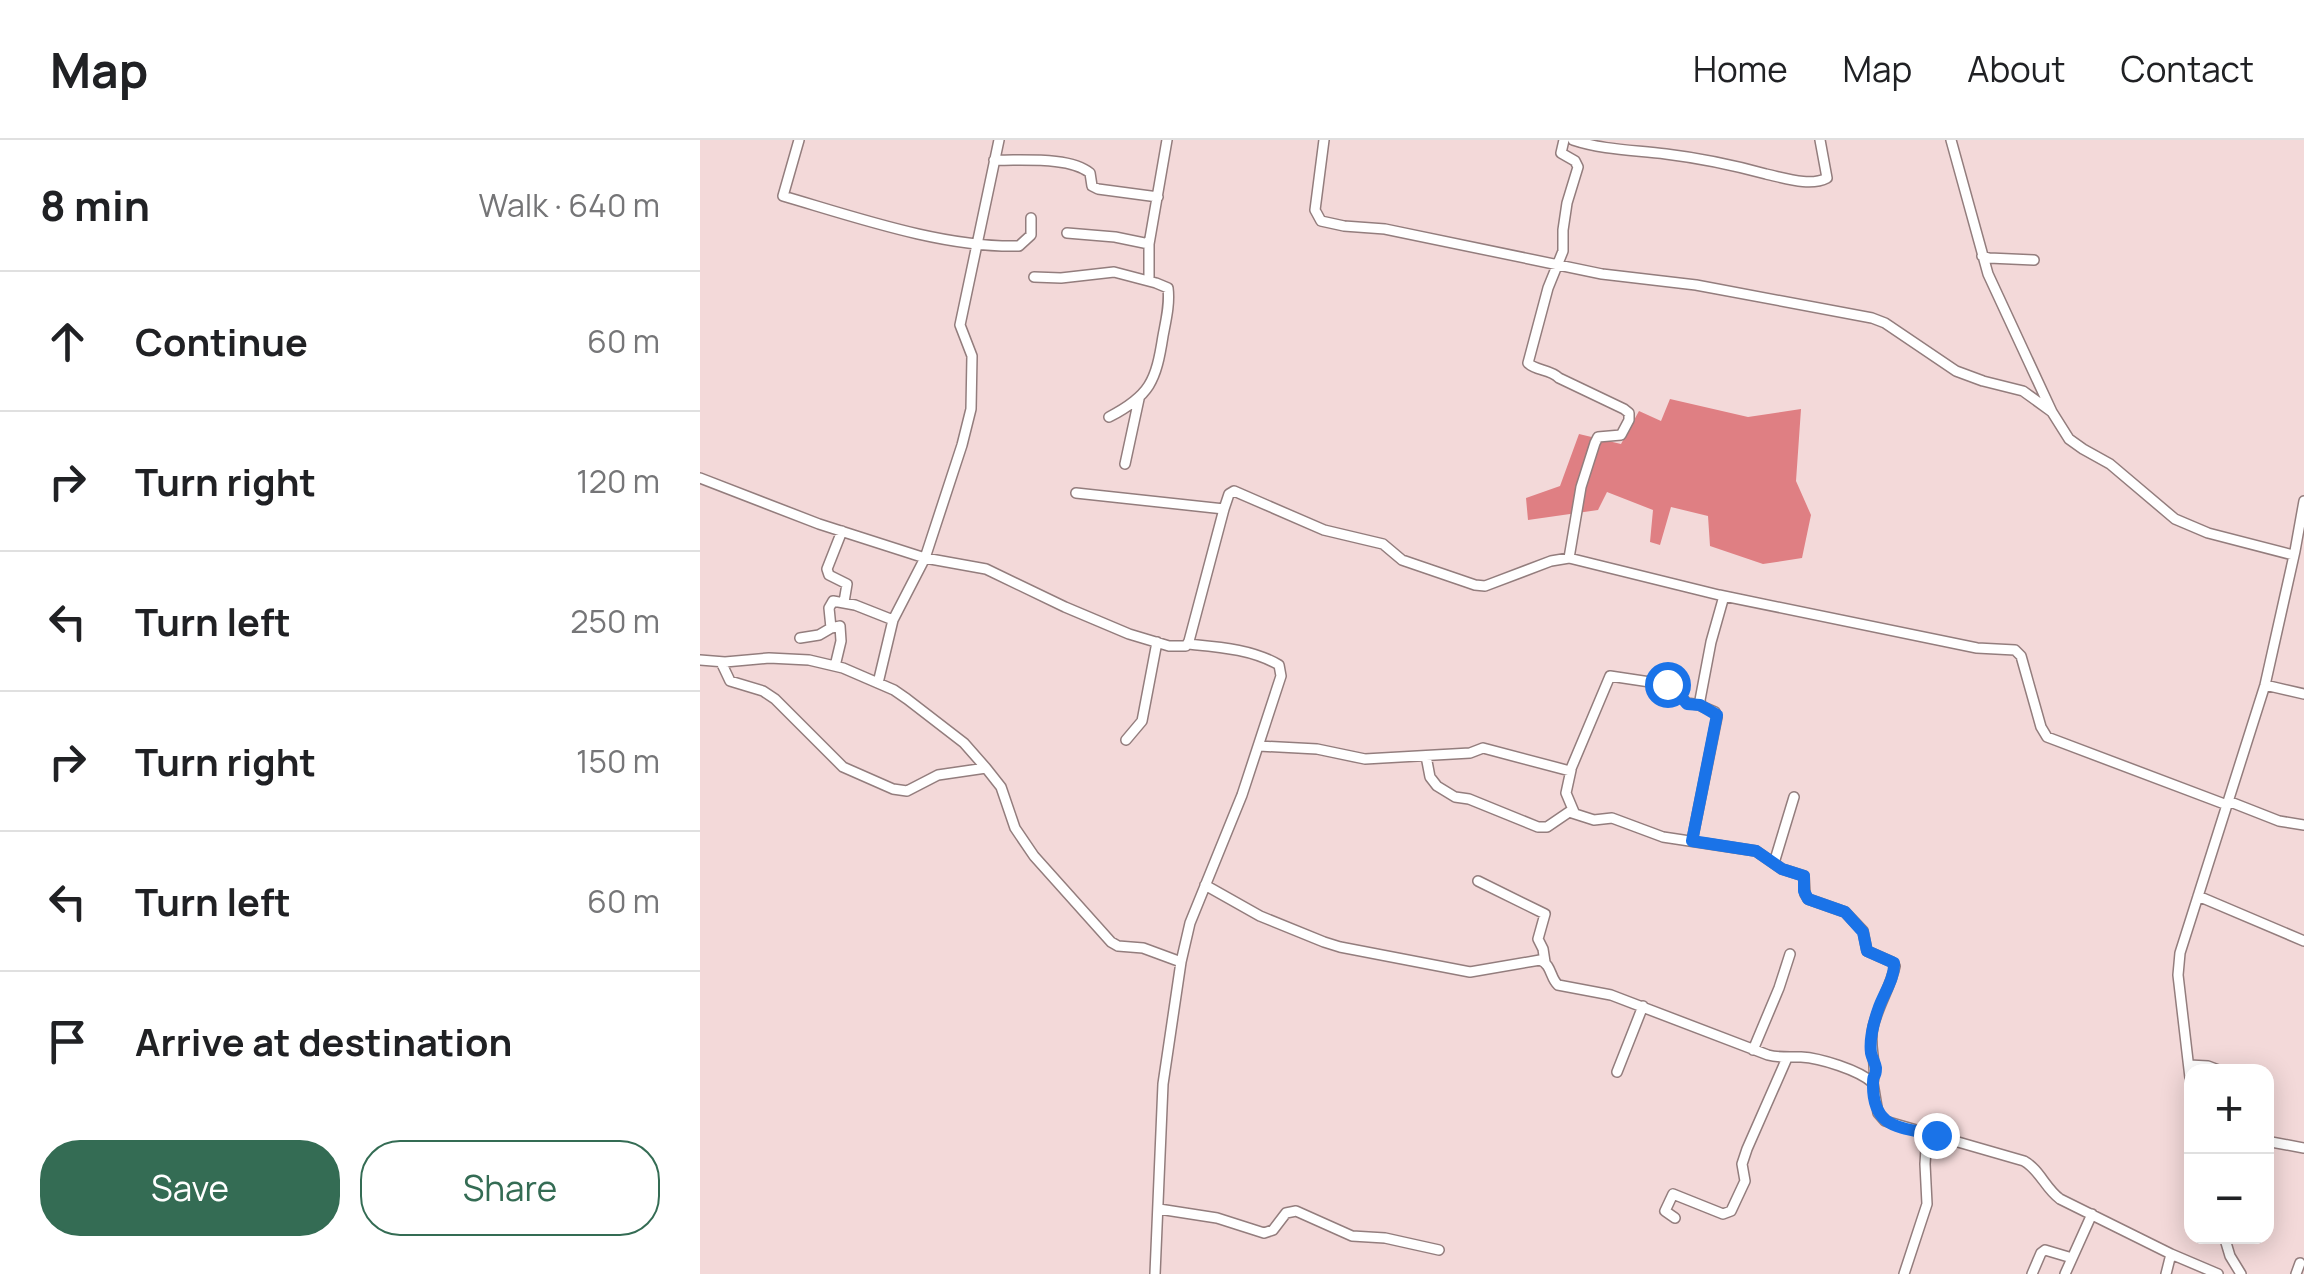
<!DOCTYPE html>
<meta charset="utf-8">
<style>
body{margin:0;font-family:Manrope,sans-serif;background:#f2f2f2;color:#202124}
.controls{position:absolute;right:30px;bottom:30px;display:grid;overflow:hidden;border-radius:20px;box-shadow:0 5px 25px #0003}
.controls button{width:90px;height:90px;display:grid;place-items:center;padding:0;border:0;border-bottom:2px solid #e0e0e0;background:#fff;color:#202124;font:50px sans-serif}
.stop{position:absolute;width:30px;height:30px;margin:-22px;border:8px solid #1a73e8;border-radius:50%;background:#fff}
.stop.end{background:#1a73e8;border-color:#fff;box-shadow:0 2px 10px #0008}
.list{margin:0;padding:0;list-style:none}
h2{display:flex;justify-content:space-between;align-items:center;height:130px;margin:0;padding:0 40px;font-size:42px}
h2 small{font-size:32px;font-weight:400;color:#757577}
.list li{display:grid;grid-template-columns:65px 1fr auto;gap:30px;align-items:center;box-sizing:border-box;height:140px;padding:0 40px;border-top:2px solid #e0e0e0}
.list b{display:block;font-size:38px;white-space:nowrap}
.list em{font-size:32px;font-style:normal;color:#757577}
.actions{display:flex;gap:20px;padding:30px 40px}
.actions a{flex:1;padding:22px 0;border:2px solid #346c54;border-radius:40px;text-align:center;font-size:35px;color:#346c54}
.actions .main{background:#346c54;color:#fff}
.icon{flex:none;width:55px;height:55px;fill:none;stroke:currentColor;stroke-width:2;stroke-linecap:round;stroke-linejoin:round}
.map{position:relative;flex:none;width:1604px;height:1134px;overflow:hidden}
header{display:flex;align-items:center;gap:60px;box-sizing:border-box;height:140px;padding:0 50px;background:#fff;border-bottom:2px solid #e0e0e0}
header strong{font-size:48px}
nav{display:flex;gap:55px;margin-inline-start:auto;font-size:35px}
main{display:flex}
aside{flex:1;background:#fff}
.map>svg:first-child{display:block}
.forest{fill:#df7f83}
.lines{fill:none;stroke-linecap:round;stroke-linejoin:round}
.minor-casing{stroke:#937d7d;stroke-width:12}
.minor{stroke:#fff;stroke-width:9}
.route{stroke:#1a73e8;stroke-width:12}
</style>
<header>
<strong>Map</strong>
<nav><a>Home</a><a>Map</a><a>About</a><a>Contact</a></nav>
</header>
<main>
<aside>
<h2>8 min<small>Walk · 640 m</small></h2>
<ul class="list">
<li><svg class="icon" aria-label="ahead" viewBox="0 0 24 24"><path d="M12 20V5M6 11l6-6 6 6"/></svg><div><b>Continue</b></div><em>60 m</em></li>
<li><svg class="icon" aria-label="right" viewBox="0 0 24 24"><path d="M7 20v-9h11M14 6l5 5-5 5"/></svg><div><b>Turn right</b></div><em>120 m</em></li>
<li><svg class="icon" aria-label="left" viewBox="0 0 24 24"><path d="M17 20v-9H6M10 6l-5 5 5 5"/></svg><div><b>Turn left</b></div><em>250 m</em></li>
<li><svg class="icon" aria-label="right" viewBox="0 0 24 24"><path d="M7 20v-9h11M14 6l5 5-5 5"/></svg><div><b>Turn right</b></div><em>150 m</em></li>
<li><svg class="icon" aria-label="left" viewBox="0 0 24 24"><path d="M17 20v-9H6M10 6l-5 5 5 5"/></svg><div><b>Turn left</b></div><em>60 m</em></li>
<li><svg class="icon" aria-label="arrive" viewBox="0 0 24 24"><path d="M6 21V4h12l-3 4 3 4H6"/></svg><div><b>Arrive at destination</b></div></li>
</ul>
<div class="actions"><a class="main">Save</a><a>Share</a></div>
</aside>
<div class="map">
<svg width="1604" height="1134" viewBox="0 0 1604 1134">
<rect width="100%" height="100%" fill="#f3d9d9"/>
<path class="forest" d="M970,259L1048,277L1101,269L1096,341L1111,375L1102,418L1063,424L1010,406L1008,376L971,367L960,405L950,402L953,370L907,352L898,370L828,380L826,358L860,346L879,294L921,304L939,271L961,281Z"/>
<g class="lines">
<defs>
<path id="minor" d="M99,0L83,56C155,77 244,108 319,106L331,95V78
M624,0L615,70L621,81L644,86L685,89L902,134L996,145L1172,178L1185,183L1256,231L1283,241L1323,251L1352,272
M864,0L861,13L875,21L878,27L867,63L863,90V111L848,148L828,223C836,231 850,229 859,238L924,269L929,273V280L921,295L898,297L895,303L881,347L869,418
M873,0C903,10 934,10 966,14C999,18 1033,25 1066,34C1085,38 1110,47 1127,38L1120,0
M1251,0L1288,134L1352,272L1369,299L1383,309L1410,324L1475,379L1508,393L1593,415
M294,20C320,21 370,16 390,33L392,46L398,49L458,57
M367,93L415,97L449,104
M1282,116L1289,118L1334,120
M334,137L361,138L414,132L456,143L468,148C470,164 466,180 463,196C456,241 450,256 409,277
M449,141V104L467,0
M425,324L439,259
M0,338L119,384L225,418L286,429L365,467L429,494L469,506H486L489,501L524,369L529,354L534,351L624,390L683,404L702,420L775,445L785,446L851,421L869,418L1019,455L1277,508L1315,510L1321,516L1341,587L1347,597L1527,665
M376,353L524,369
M142,391L127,429L129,435L147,444L144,462
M131,488L129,468L133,461L155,465L193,480L225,418L262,305L271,269L272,216L260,185L299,0
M100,498L119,495L131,488L140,486L141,501L135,526
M0,520L25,522L69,518L109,520L143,528L194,550L207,559L264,603L286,628L301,647L315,688L334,716L411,802L418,806L443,808L481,822
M21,522L30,541L63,551L75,559L143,627L193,649L207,651L238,635L286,628
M178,543L193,480
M1565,545L1604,554
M426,600L442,581L457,502
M559,606L617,609L665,619L770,613L783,608L870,631L910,536L970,545L987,563L1000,565
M726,616L730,637L737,646L755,657L769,659L838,687H847L869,672L894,680L912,678L963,697L1056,711L1082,729L1104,736L1105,754L1108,759L1145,772L1163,791L1167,811L1192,822L1195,826C1191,846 1178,866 1173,887C1168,907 1178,924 1173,943
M871,630L866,653L874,672
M1528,661L1579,681L1604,685
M992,701L1017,577L1015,572L1001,566L1000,560L1011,502L1024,456
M1074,723L1094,657
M778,741L845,774L838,799L843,809L845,822
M505,745L560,776L624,802L640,807L770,832L840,820C852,825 850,838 858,845L911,855L1068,915C1079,918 1089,917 1101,917C1120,918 1159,930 1173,943L1178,973L1185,981L1324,1021C1340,1030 1345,1048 1360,1059L1471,1114L1518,1134
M1498,756L1604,801
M1053,910L1079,848L1090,814
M1489,925L1508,926L1524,932
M917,932L943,866
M1492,955L1478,835L1480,813L1565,545L1595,411L1604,361
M1566,1001L1604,1008
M459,1069L517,1078L564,1093L573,1090L586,1073L596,1071L652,1096L685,1098L739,1110
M975,1078L965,1071L973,1054L1023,1074L1031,1071L1045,1041L1042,1024L1047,1009L1087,918
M1524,1096L1530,1116L1541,1134
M455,1134L463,944L481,822L490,783L542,655L581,536L579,525C552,509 519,507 488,504
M1204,1134L1227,1064L1225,1024L1227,993
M1332,1134L1341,1113L1345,1110L1372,1118
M1365,1134L1392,1074
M1466,1134L1471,1114
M1596,1134L1600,1123"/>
</defs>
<use href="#minor" class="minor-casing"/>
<use href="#minor" class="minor"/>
</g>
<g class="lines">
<path class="route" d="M967,544L972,546L987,564L1000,565L1017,575L992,701L1056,711L1082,729L1104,736V751L1108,759L1145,772L1163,792L1167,811L1194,823C1195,838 1184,853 1179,867C1174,881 1169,898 1171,913C1172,918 1175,922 1176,928C1176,940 1173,931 1173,943C1172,989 1200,987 1236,995"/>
</g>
</svg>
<div class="controls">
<button>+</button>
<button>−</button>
</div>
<div class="stop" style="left:967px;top:544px"></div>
<div class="stop end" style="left:1236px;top:995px"></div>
</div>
</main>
